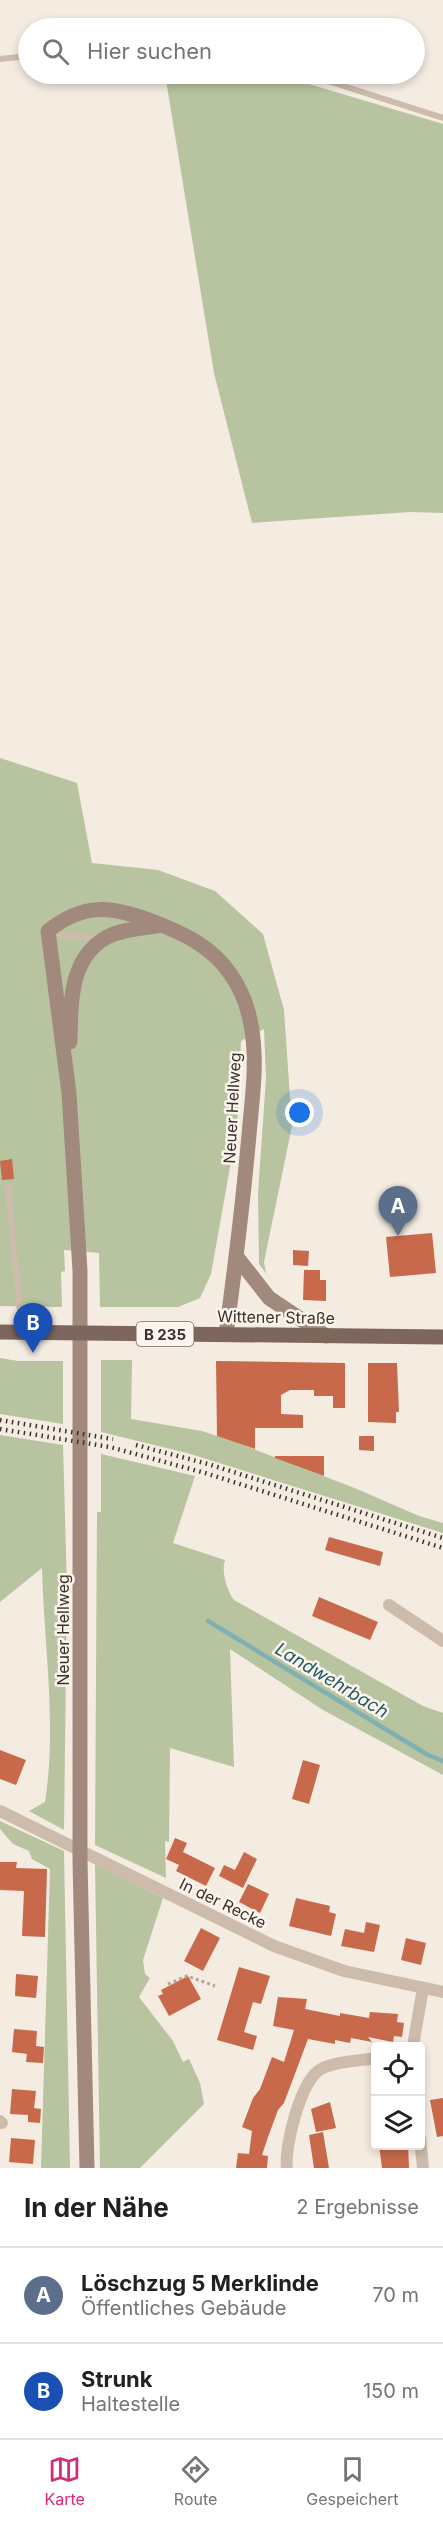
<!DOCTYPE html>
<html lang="de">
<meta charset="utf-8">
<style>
body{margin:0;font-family:Inter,sans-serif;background:#f6f6f6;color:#202124}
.controls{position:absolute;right:18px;bottom:18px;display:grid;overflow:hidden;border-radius:6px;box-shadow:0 3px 9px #0003}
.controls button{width:54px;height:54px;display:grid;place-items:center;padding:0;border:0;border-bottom:2px solid #e0e0e0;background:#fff;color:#202124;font:30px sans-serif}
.you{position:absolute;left:300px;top:1113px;width:21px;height:21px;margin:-15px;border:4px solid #fff;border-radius:50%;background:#1a73e8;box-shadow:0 0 0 9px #1a73e833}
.badge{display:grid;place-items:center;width:39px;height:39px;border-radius:50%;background:#db2777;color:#fff;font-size:20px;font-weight:700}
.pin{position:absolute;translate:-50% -50px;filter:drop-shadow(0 2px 3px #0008)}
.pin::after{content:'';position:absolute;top:32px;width:21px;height:18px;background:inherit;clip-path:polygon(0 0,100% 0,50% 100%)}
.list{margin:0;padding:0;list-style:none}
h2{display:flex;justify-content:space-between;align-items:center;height:78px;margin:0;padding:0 24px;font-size:26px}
h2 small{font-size:20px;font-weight:400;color:#757577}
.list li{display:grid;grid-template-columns:39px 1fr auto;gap:18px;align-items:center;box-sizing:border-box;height:96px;padding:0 24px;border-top:2px solid #e0e0e0}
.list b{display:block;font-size:22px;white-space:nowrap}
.list p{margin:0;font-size:20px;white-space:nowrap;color:#757577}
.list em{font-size:20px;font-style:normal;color:#757577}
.icon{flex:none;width:33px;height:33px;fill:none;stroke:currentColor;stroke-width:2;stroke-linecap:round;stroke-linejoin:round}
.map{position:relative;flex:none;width:443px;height:2168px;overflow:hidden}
.search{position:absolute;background:#fff;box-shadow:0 3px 9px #0003;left:18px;right:18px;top:18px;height:66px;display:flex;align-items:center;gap:15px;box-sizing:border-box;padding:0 21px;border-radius:33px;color:#757577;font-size:22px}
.sheet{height:270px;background:#fff}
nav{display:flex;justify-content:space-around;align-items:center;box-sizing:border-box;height:84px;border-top:2px solid #e0e0e0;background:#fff;font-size:16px;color:#757577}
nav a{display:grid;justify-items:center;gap:3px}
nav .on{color:#db2777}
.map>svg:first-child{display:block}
.green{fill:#b8c4a0}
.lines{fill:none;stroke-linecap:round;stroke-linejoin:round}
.stream{stroke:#7fb0b2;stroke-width:4.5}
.building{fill:#c8694b}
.path{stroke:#b9a596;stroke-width:3;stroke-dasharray:3 3;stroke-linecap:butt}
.service{stroke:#cdbbac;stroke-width:6}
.minor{stroke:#cdbbac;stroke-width:12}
.secondary{stroke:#a18a7d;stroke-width:15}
.primary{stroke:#7d675c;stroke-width:15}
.rail{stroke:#3b302b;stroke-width:4.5;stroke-dasharray:1.5 4.5;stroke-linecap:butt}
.labels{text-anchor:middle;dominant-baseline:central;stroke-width:5;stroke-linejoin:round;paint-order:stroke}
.shield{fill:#fbf5ee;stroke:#756b66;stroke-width:1.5}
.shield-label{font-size:15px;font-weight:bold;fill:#3b302b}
.street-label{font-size:16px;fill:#3b302b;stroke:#fbf5ee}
.water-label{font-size:18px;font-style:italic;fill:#1f5a5e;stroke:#fbf5ee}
</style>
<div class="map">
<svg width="443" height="2168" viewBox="0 0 443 2168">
<rect width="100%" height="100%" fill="#f4ebe1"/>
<path class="green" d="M165,74L282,76L443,124V513L410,512L252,523L214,373Z
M0,758L77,783L92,863L158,870L215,891L263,934L284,1010L292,1126L264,1262L266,1273L274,1284L259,1264L258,1193L266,1078L264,1029L241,1041L237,1128L211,1274L200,1298L178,1307H100L99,1253L64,1250L65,1271L61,1272L62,1307L0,1306Z
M0,1358L18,1361H63V1424L0,1414Z
M101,1360H132L131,1419L202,1431L235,1442L357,1489L419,1516L443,1523V1533L187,1453L101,1432Z
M0,1435L63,1445L67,1589L64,1830L29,1811L45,1802C57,1725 44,1645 42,1568L0,1602Z
M101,1454L195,1476L173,1543L225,1560C221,1571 227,1591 234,1600L423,1706L443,1713V1775L323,1710L230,1649L234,1767L170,1748L169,1842L165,1841L166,1878L95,1845L97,1512H101Z
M0,1821L64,1851L70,2168H41L50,1869L32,1859L29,1851L13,1844L0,1829Z
M95,1864L163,1898L143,1960L145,1974L150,1978L139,1997L173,2041L183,2062L189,2059L200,2083L204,2104L140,2168H100Z"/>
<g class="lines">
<path class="stream" d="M208,1621L428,1755L443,1761"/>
</g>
<path class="building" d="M12,1159L14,1179L2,1180L0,1161Z
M432,1233L436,1273L390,1277L386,1237Z
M293,1250L309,1251L308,1266L293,1265Z
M304,1270H320V1280H326V1301L303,1300Z
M216,1361L345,1363V1408H333V1396H314V1390H290L281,1395V1414L303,1415V1428H255V1449L217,1436Z
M368,1363H397L399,1412H396V1423L368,1422Z
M359,1436H374V1451L359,1450Z
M275,1456H324V1476L275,1458Z
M329,1537L383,1552L380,1566L325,1550Z
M319,1597L378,1622L370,1640L312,1616Z
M0,1750L26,1760L16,1785L0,1779Z
M303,1760L320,1765L309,1804L292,1799Z
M175,1838L187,1843L183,1852L215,1868L206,1886L176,1871L179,1865L166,1859Z
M244,1852L257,1859L243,1888L219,1876L224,1865L235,1870Z
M0,1862H17L16,1868L47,1869L45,1937L22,1936L24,1891L0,1890Z
M248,1884L269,1894L260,1913L239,1902Z
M296,1898L330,1906L329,1912L336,1914L331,1936L289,1926Z
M366,1922L380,1925L374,1952L341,1946L345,1929L364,1933Z
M201,1928L220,1938L203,1971L184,1961Z
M406,1938L426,1943L421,1965L401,1960Z
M239,1967L270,1976L261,2004L253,2002L244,2032L257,2036L253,2050L217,2040Z
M16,1974L38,1976L36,1998L15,1996Z
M188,1976L201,1999L169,2016L158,1996L163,1994L161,1990Z
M278,1997L307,1999L305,2009L340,2016V2013L369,2018L370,2012L398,2014L397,2022L404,2023L402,2037L394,2036L393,2042L368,2037L372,2042L351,2038L350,2043L335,2040V2044L308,2039L284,2103L278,2110L268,2137L262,2155L268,2156L267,2168H236L238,2153L249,2154L252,2131L242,2127L253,2098L260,2089L272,2057L284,2062L294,2030L273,2026Z
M14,2029L37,2031L36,2046L44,2047L43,2063L26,2062L27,2054L12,2052Z
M12,2089L36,2091L34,2108L41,2109L40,2123L28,2122V2115L10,2114Z
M443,2098V2136L437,2137L430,2100Z
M330,2102L336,2128L316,2132L311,2109Z
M323,2132L329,2168H314L309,2135Z
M11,2138L35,2140L33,2164L9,2162Z
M379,2145H408L409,2168H382Z"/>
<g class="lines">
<path class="path" d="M168,1984L187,1976L215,1986"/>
<path class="service" d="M0,59L28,56
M306,74L443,118
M51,932L72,937H100
M8,1188L22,1332"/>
<path class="minor" d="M389,1605L443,1641
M0,1811L274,1946L344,1971L443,1992
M413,2046L423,1988
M0,2121L2,2123
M420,2138L423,2168
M287,2168C284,2147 301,2079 321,2069C336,2061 359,2061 376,2058"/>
<path class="secondary" d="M70,1042C71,1005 68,959 107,937C122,929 144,928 162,925
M237,1257L269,1298L326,1336
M87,2168L80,1861V1271L69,1093L48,931C84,902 112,906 154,922C183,933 213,947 231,975C241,989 248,1008 251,1025C258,1061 252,1099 249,1135C243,1202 235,1268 226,1334"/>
<path class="primary" d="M0,1332L443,1337"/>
<path class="rail" d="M0,1420L113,1439
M0,1429L110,1447L205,1473L443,1548
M136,1445L208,1464L443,1538"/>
</g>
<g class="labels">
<rect class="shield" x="136.5" y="1322" width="57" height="24" rx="4.5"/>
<g class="shield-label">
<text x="165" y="1334">B 235</text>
</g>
<g class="street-label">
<text transform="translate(232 1108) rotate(-87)">Neuer Hellweg</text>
<text transform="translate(276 1317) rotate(1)">Wittener Straße</text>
<text transform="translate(63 1630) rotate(-90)">Neuer Hellweg</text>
<text transform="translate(223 1903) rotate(26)">In der Recke</text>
</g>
<g class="water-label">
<text transform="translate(332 1680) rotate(31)">Landwehrbach</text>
</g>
</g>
</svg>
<div class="controls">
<button><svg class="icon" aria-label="locate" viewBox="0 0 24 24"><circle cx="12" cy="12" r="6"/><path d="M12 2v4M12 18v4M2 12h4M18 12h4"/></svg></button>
<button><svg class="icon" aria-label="layers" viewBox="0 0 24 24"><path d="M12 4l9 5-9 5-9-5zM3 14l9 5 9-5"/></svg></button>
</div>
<div class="you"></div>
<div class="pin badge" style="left:398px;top:1236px;background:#5c6f8a">A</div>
<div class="pin badge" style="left:33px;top:1353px;background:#1a4fb4">B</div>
<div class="search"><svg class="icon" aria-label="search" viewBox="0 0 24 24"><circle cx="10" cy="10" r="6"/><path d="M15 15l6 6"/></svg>Hier suchen</div>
</div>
<section class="sheet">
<h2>In der Nähe<small>2 Ergebnisse</small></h2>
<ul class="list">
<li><span class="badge" style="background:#5c6f8a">A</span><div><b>Löschzug 5 Merklinde</b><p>Öffentliches Gebäude</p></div><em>70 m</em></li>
<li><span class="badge" style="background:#1a4fb4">B</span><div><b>Strunk</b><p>Haltestelle</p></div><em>150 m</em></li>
</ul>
</section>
<nav>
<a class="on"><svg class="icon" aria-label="map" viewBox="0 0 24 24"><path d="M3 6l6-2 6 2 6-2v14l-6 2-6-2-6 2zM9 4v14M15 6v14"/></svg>Karte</a>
<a><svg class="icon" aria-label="directions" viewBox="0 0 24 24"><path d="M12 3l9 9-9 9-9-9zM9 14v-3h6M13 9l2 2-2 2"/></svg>Route</a>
<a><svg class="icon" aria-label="saved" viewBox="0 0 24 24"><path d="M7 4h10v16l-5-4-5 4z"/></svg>Gespeichert</a>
</nav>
